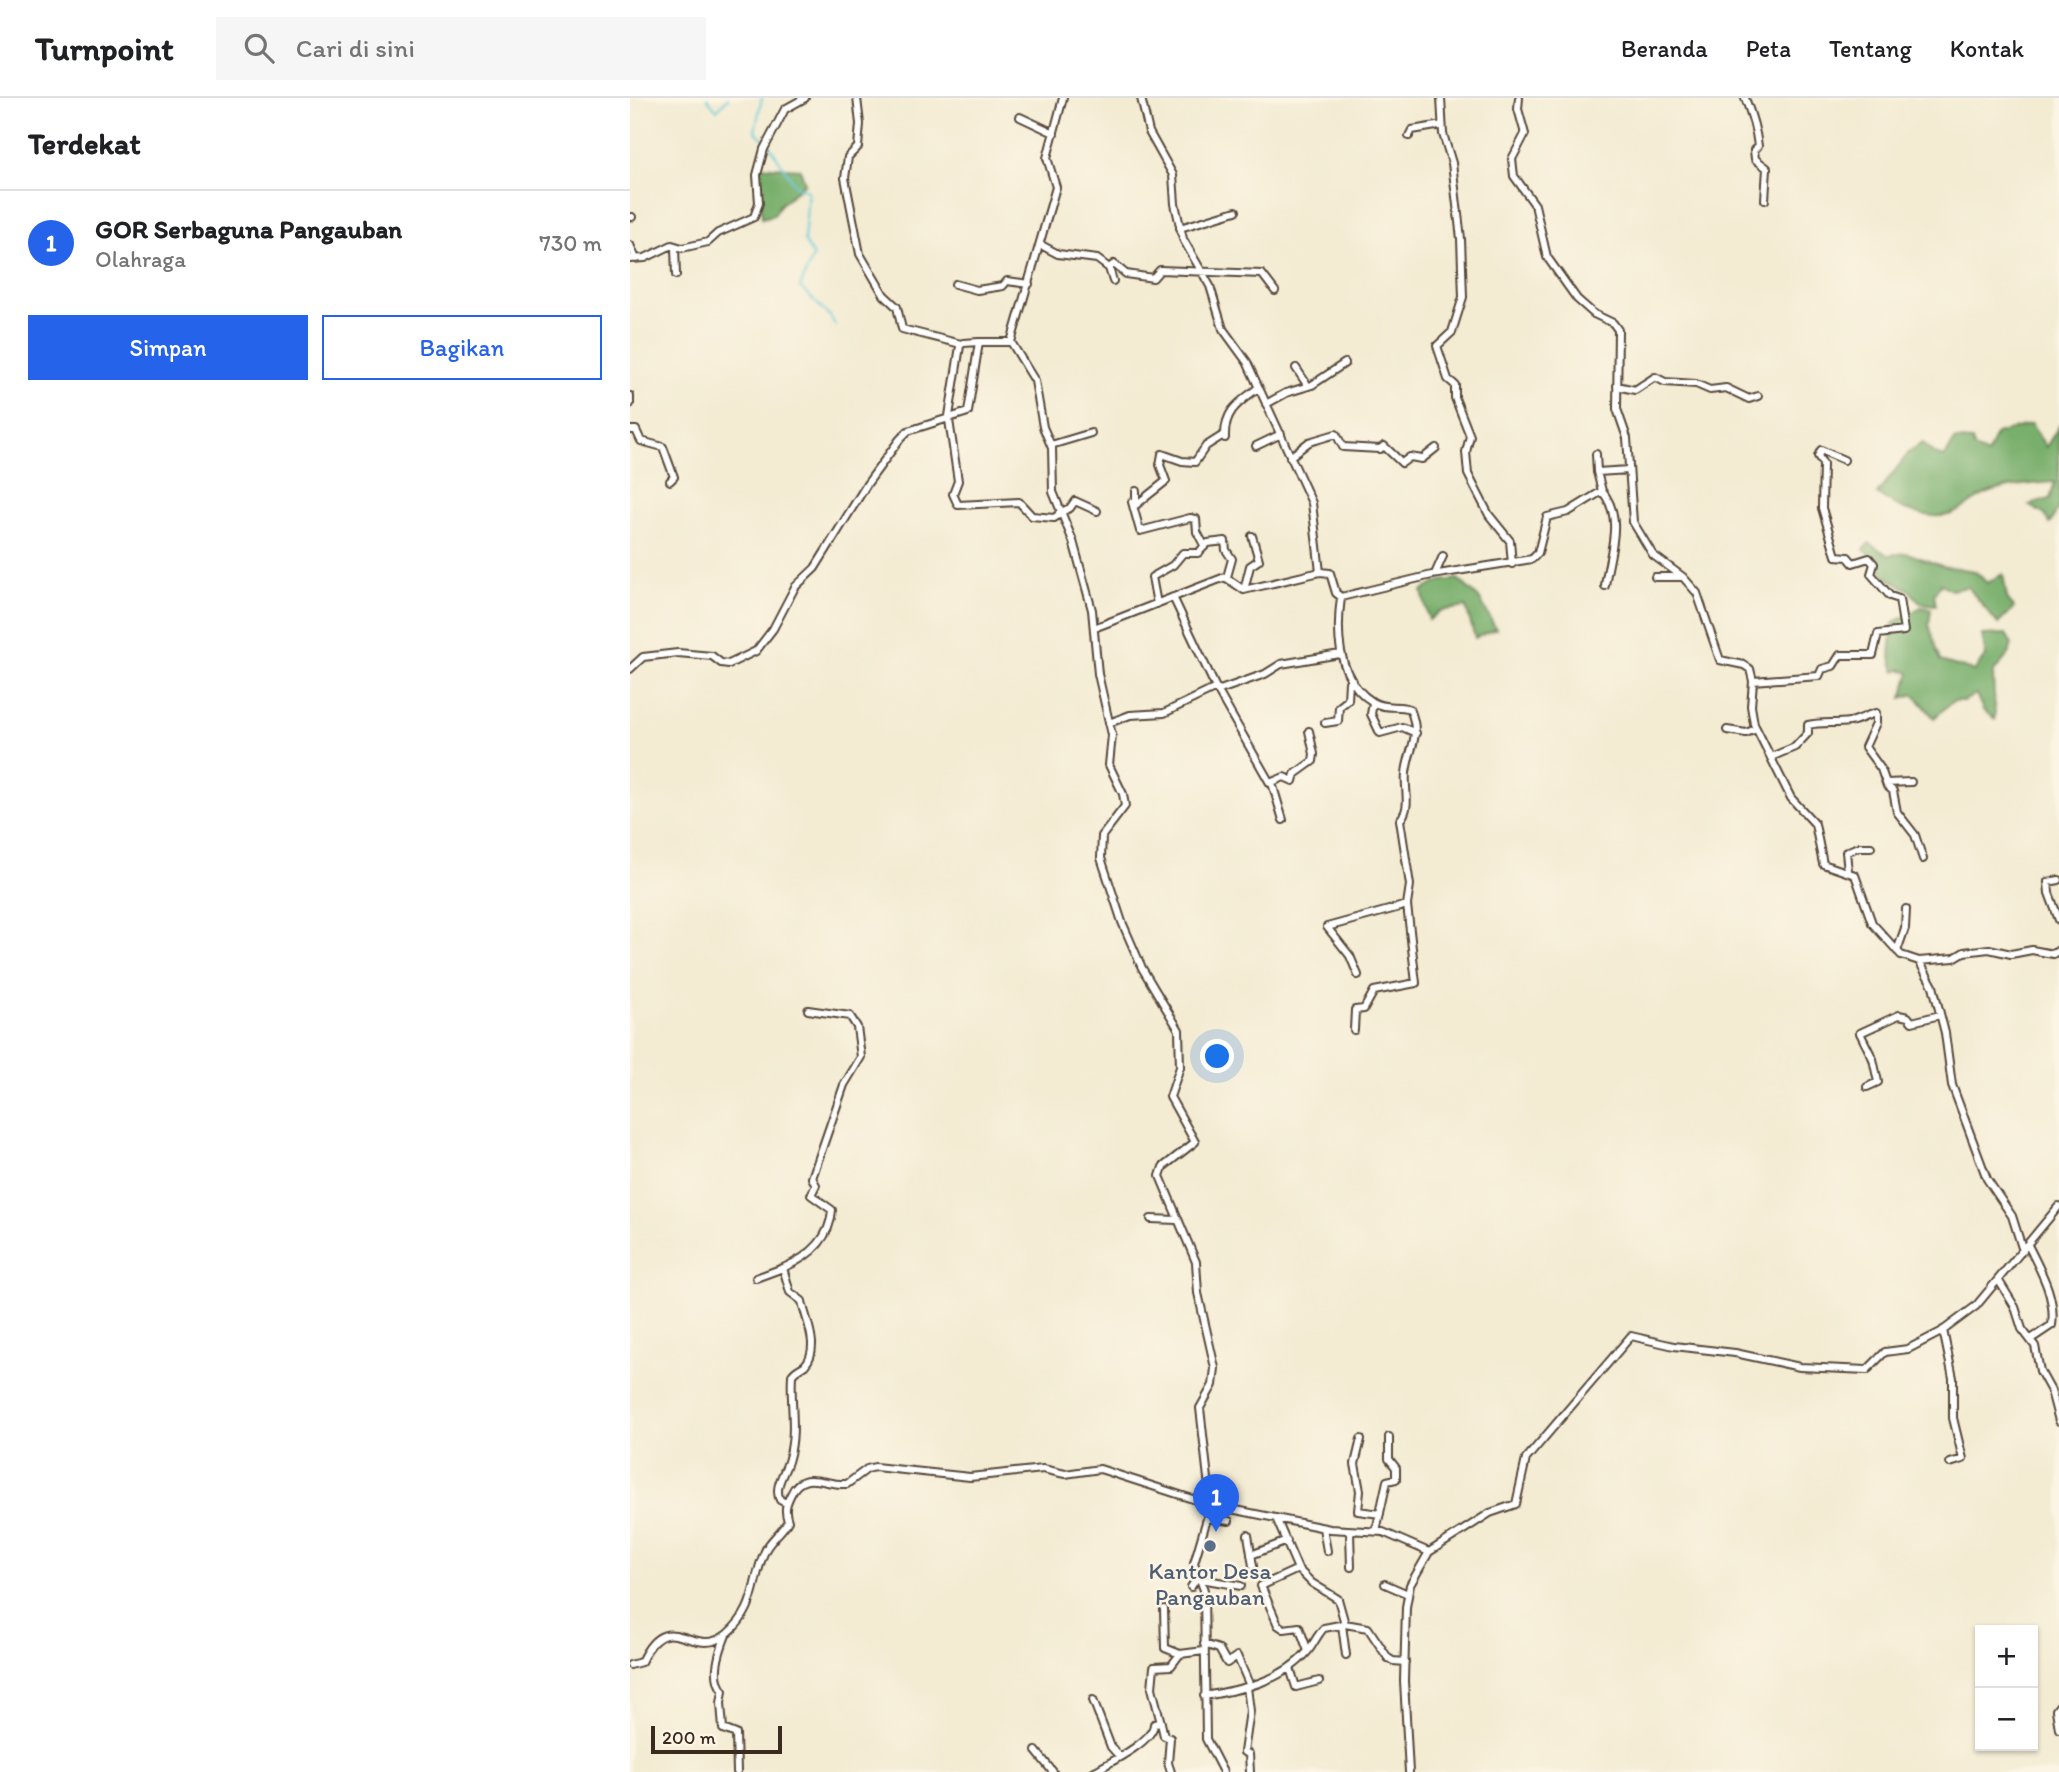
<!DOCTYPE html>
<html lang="id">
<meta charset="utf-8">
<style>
body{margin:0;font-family:Itim,sans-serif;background:#f6f6f6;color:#202124}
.controls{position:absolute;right:21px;bottom:21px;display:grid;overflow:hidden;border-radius:0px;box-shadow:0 2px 5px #0004}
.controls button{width:63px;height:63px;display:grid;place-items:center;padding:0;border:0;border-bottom:2px solid #e0e0e0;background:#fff;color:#202124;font:35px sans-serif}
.scale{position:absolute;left:21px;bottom:18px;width:131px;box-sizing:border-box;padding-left:7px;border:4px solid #3b2a1e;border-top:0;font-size:19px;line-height:24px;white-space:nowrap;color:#3b2a1e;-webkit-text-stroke:5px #fcf5e5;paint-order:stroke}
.you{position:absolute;left:588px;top:959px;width:24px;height:24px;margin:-18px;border:5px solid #fff;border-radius:50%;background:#1a73e8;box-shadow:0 0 0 10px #1a73e833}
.badge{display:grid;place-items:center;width:46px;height:46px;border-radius:50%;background:#2563eb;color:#fff;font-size:23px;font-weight:700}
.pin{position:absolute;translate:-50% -58px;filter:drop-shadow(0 2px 4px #0008)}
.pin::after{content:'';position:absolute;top:37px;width:24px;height:21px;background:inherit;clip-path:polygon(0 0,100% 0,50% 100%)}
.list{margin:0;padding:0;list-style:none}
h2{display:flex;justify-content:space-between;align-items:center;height:91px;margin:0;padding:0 28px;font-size:30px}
h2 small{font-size:23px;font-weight:400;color:#757577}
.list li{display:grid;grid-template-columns:46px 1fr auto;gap:21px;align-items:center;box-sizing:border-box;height:105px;padding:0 28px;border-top:2px solid #e0e0e0}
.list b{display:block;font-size:26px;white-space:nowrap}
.list p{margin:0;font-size:23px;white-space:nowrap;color:#757577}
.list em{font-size:23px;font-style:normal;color:#757577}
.actions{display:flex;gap:14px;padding:21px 28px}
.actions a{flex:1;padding:16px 0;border:2px solid #2563eb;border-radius:0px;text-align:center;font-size:24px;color:#2563eb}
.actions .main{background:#2563eb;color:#fff}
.icon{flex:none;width:38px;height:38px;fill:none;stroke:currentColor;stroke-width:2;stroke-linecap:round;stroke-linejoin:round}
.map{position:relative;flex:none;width:1429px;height:1674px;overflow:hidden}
header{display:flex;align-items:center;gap:42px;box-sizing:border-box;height:98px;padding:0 35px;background:#fff;border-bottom:2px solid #e0e0e0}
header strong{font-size:33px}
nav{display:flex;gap:38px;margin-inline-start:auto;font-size:24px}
.search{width:490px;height:63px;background:#f6f6f6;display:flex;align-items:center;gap:18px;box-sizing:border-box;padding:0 24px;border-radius:0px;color:#757577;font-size:26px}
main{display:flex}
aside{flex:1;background:#fff}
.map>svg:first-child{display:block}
.forest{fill:#78af6c;stroke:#5a6c45;stroke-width:2}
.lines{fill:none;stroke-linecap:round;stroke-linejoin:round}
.stream{stroke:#5ec7d9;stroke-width:2}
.minor-casing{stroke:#574739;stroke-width:10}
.minor{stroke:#fff;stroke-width:6}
.service-dot{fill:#5c6f8a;stroke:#fcf5e5;stroke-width:2.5}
.labels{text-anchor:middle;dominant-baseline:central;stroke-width:5;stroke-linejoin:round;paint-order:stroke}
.service-label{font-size:23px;fill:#4e5e75;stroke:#fcf5e5}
</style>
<header>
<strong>Turnpoint</strong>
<div class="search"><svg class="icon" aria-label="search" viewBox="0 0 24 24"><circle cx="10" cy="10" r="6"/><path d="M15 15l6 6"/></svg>Cari di sini</div>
<nav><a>Beranda</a><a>Peta</a><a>Tentang</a><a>Kontak</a></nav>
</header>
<main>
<aside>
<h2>Terdekat<small></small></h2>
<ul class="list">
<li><span class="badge">1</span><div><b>GOR Serbaguna Pangauban</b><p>Olahraga</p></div><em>730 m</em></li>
</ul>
<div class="actions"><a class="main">Simpan</a><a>Bagikan</a></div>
</aside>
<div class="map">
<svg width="1429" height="1674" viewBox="0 0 1429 1674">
<rect width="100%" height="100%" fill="#fcf5e5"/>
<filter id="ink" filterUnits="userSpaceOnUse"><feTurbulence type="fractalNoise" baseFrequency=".0143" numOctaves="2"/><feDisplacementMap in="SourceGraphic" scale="14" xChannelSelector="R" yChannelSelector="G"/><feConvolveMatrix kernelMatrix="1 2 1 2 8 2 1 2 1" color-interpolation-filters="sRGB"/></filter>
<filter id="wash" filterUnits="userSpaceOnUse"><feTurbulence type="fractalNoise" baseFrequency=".00686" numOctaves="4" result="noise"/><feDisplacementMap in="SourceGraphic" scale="28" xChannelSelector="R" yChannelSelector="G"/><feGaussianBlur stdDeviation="1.57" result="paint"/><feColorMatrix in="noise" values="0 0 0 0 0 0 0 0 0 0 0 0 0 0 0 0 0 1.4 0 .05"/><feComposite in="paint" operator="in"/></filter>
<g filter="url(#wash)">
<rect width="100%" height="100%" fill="#f3ebd2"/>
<path class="forest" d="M128,68L170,71L175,85L150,107L144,117L132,120Z
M1401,326L1416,349L1429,328V409L1420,426L1415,417L1399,407L1420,401L1425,384C1403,386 1381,387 1361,394C1345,399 1335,411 1324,415C1299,425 1266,409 1247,396L1280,353L1293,345L1304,356L1315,359L1325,342L1342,343L1345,351L1357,357L1366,336Z
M1239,445L1258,457L1277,455L1312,468L1345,473L1357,485L1373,476L1377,500L1384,510L1368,526L1338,489L1321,492L1311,486L1304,496L1306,507L1291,505L1278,491L1254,478L1247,460L1234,452Z
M828,481L849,500L866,531L845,540L836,509L810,513L799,522L792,493L810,483Z
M1291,509L1301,511L1299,527L1310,563L1344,573L1356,558L1352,537L1376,536L1382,546L1379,556L1363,575L1365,621L1353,612L1346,596L1334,603H1323L1304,620L1284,596L1272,600L1280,575L1271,571L1265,573L1260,557L1263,525Z"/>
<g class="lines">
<path class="stream" d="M77,0L87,12L98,0
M132,0L125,33L136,43
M139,47L166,88L178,93L174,143L183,158L170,189L200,218L205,227"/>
</g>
</g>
<g filter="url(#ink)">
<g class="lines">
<defs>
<path id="minor" d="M227,0L230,26L228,49L218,59L215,80L230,156L254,197L267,209L272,231L331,246
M433,0L417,60L426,89L381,244L405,283L413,329L422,350L423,394L443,443L462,512L468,576L482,637L479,667L493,696L495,708L472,738L471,760L492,824L512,870L549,932L550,969L540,999L565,1044L533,1069L530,1078L566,1164L568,1195L585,1270L583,1287L570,1310L581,1407L564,1465L574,1492L576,1641L593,1674
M811,0L813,36L822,65L831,141L833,199L822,234L807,248L818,281L825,287V300L840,338L836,354L838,376L859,417L880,443L882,466
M889,0L888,11L895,36L882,61L884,78L905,107L917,159L947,201L964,216L983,225L988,232L987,311L997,340L1003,424L1023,457L1053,479L1067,495L1090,562L1114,567L1120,571L1123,583L1121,608L1124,626L1161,700L1185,726L1193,766L1225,777L1242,825L1271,857L1289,863L1303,888L1315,935L1322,987L1357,1081L1382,1118L1393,1153
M1115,0C1121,15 1126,30 1128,48L1124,52L1125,61L1137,70L1135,102
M390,19L424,35
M779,38L782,32L812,27
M0,119H2
M550,130L606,113
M0,147L6,161
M411,147L428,156L467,161L479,170L483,183
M45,149L46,177
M0,161L15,160L42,147L52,150L78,144L88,135L124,119L129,105L127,77L134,51L155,11L175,0
M479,170L484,166L496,176L523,180L530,172L632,176L645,193
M325,186L347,192L373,188L377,183L399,186
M666,270L678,288
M987,288L1005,292L1025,279L1035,284L1066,286L1080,292L1096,290L1119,301L1128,298
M0,298V306
M636,306L656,295L682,287L715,265
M319,318L330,248L333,245L349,244
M319,322L328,383L323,396L328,407L389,404L402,418L424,420L430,416
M0,332H6L11,343L33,349L44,379L40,383
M595,340C594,313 608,305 628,290
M421,347L461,335
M626,348L651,336
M966,356L967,374
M660,359L679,344L706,336L713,349L750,351L754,348L772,365L780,359L792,361L806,350
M506,393V407L536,383L530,367L532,356L552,363L565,364L576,348L595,336
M972,393C995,421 979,456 975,488
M502,404L510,433L560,420L566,421L567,434L574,447
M429,415L440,410L445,403L467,413
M690,474L700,475L706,495L711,499L802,477L902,461L908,455L917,419L938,414L972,393L967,374L999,372
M805,476L813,458
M1025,479H1053
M614,492L620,468L629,462L622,438
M543,499L586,590
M711,499C706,536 707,582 743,604C755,612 769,606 780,611C792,639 779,649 776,675C774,692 782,709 770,722L780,787L777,807L786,885L744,893L734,911L725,912L724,932
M527,506L522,479L543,467L553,455H568L578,445L595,443L596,452L602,461L597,479
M464,530L595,479L614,492L690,474L682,405L617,264L593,231L580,188L553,141L545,106L543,77L519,34L511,0
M0,571L13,559L48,555L82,558L91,565L99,566L126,553L143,531L165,489L185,470L237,386L270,341L278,333L338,314L349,244H381
M1123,583L1189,578L1192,571L1203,568L1210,557H1243L1248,536L1274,533L1269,501L1260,498L1241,476L1244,466L1239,460L1223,465L1218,459L1206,458L1192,410L1193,366L1188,358L1191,352L1214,362
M587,593L635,576L651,566L710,556
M743,605L741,616L750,635L772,629L786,635
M479,625L500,617L534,615L586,590L640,685L654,679L663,683L665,676L683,663L684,656L679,633
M695,625L708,623L709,609L718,602L719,584L722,582
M1097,632L1116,635L1126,631
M1141,659L1165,649L1178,635V627C1192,624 1204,626 1219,624C1228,623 1236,617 1246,615V625L1235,649L1251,671L1257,688L1263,693L1267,714L1285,737L1293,761
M642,685L653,722
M1256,685L1281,684
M1218,773L1216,754L1228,749H1241
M1429,782L1418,784L1419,795L1429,822
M1267,853L1275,830L1276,811
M1289,863L1324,860L1334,854L1359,851L1381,856L1402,852L1423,856L1429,852
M728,877L720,858L697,829L777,807
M1237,989L1248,984L1243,961L1230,935L1269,917L1278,919L1282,924L1310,917
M521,1121L547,1122
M1398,1147C1410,1172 1426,1198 1422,1227L1401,1241
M126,1180L153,1170
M1369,1183L1385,1209L1392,1231L1405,1248L1410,1273L1421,1293L1429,1323
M1313,1232L1323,1280V1320L1333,1361L1320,1365
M731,1341L725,1366L730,1393L728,1413L750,1416
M156,1405L150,1402C143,1388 156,1374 159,1360C167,1332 160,1305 162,1277C166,1271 170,1271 175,1267C191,1249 175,1221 172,1203L160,1194L153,1170C179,1159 200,1142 202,1112L181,1097L186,1087L182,1080L214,987L231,959L227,929L220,918L178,912
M578,1420L599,1423
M693,1430L697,1453
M746,1433L757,1383L766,1381V1370L759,1361V1339
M720,1434L721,1469
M618,1437L623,1468
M621,1457L657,1443
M668,1471L631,1488L648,1527L654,1531L669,1529L678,1553
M571,1481L611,1488
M755,1486L778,1496
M561,1489L568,1478
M534,1511L535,1550L550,1556
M715,1526L738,1530L758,1560L763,1563L775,1564
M712,1527L716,1557
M96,1537C89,1555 81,1578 93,1593L91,1605L93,1631L106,1636L107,1674
M574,1546L589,1551L597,1565L607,1558L620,1588
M0,1567L11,1564C38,1505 63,1564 97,1536C128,1510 121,1483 135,1453C140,1442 152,1434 158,1423C154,1412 156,1406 161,1396C173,1370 195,1388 217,1386L237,1371L245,1369L340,1379L413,1371L435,1376L470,1371L581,1407L700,1431L753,1434L799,1454L860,1415L886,1406L896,1361L1001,1238L1044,1248L1105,1255L1170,1269L1237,1272L1255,1254L1278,1251L1311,1234L1346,1208L1429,1108
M660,1570L666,1589L689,1583
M617,1589L620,1613L614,1654L619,1656L620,1674
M574,1598C611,1592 653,1583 678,1553C684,1546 687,1537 694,1530L715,1526L708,1501L682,1485L668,1471L646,1420
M463,1602L481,1649L489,1658
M1429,1608L1426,1612L1429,1631
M531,1625L534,1638L540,1640L538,1665L541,1674
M406,1653L423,1674
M463,1674C479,1665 523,1644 524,1626L531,1625L522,1590L524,1569L541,1568L550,1556L574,1553
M779,1674L774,1583L776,1509L780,1487L799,1454"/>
</defs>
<use href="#minor" class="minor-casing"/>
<use href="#minor" class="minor"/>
</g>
</g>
<circle class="service-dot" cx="580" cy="1448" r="7"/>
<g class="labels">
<g class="service-label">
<text x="580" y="1473">Kantor Desa<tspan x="580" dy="26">Pangauban</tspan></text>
</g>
</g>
</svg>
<div class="controls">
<button>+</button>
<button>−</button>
</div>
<div class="scale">200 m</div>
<div class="you"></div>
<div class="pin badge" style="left:586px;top:1434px">1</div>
</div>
</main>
